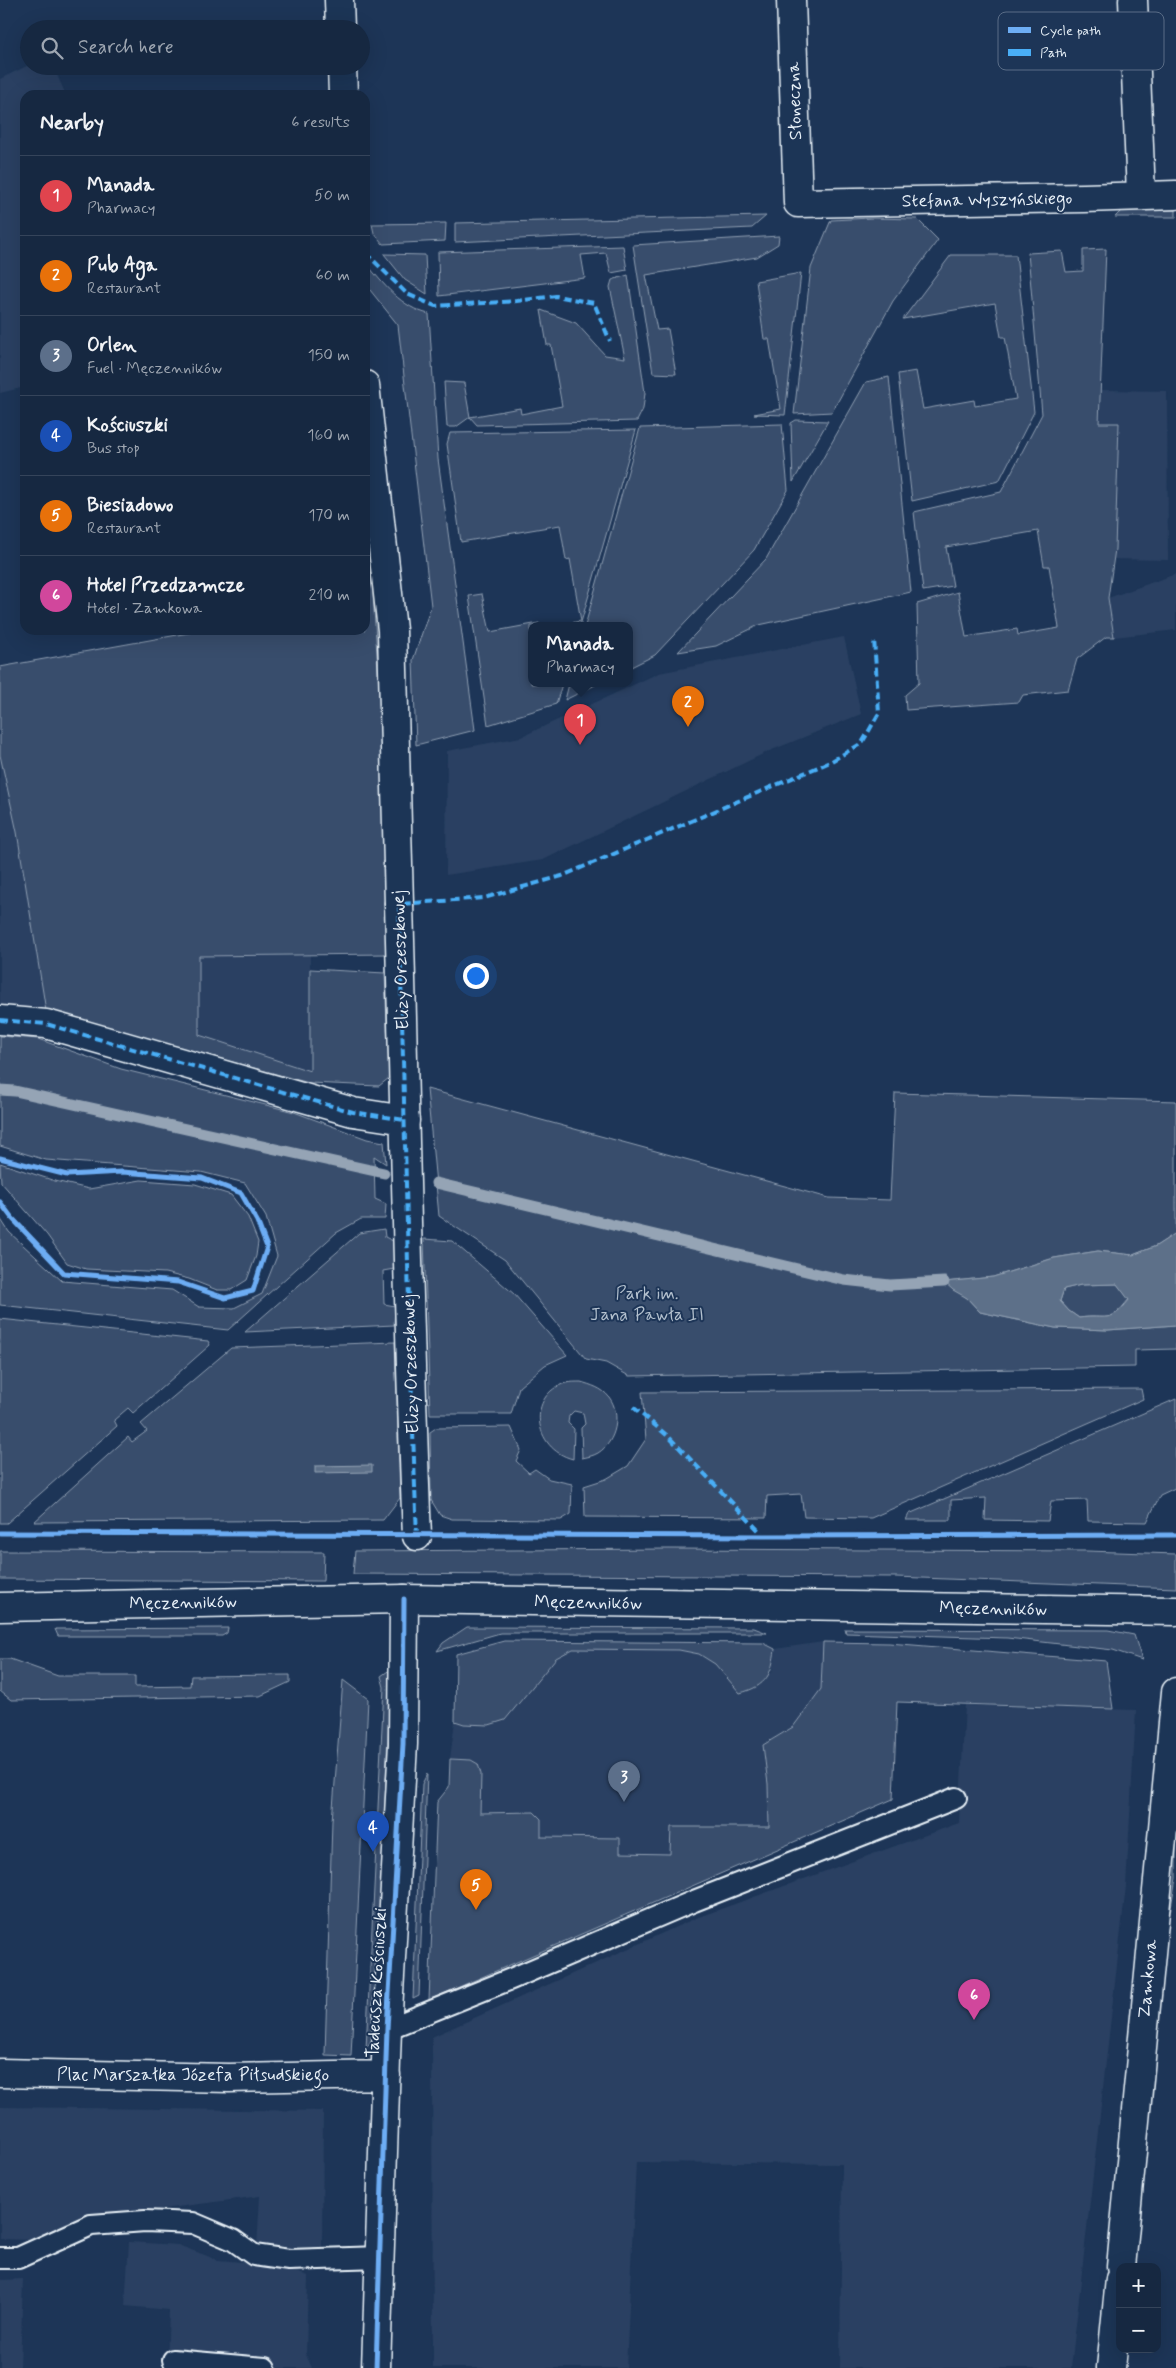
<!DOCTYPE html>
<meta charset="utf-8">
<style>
body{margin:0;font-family:Mynerve,sans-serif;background:#1f3048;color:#f1f3f6}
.controls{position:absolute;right:15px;bottom:15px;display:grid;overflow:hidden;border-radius:10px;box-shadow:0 5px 20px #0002}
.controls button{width:45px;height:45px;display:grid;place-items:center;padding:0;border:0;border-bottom:1px solid #35445a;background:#162841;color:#f1f3f6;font:25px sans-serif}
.you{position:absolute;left:475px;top:975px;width:18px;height:18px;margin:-12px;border:4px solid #fff;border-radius:50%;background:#1a73e8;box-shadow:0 0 0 8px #1a73e833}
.badge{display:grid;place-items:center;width:32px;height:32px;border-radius:50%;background:#bca0f2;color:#fff;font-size:16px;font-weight:700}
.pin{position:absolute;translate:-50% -41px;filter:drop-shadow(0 1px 2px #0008)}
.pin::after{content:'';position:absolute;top:26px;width:18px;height:15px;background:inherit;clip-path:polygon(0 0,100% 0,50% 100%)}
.popup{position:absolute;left:528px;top:622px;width:105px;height:65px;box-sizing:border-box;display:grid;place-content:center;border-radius:10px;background:#162841;filter:drop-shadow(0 1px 4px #0005);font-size:16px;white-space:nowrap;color:#9ea6b1}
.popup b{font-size:19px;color:#f1f3f6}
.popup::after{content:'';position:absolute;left:50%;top:100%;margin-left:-10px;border:10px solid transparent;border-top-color:#162841}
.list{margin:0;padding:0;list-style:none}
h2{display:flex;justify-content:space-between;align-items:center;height:65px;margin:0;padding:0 20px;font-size:21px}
h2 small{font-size:16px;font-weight:400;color:#9ea6b1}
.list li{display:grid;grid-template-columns:32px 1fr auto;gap:15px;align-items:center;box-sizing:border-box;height:80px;padding:0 20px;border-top:1px solid #35445a}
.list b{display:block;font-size:19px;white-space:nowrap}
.list p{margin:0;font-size:16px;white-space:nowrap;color:#9ea6b1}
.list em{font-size:16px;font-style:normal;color:#9ea6b1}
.icon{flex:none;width:28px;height:28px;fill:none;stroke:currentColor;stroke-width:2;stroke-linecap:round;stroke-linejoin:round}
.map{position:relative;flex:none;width:1176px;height:2368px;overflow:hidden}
.search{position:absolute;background:#162841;box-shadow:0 5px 20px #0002;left:20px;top:20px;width:350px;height:55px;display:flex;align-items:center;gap:12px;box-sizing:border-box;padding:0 18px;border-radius:28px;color:#9ea6b1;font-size:19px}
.panel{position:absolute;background:#162841;box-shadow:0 5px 20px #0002;left:20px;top:90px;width:350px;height:545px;border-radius:15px}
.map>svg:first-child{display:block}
.built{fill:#2a4162}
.green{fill:#374d6c;stroke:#909fb2}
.water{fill:#5d7089;stroke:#95a4b5;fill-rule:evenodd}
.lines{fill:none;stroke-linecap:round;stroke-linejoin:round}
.stream{stroke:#95a4b5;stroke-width:11}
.service-casing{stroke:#e8f1f8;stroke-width:24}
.pedestrian-casing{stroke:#e8f1f8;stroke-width:31}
.minor-casing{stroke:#e8f1f8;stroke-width:31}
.secondary-casing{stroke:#e8f1f8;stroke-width:31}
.service{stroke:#1d3557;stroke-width:20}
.pedestrian{stroke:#1d3557;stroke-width:28}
.minor{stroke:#1d3557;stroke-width:28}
.secondary{stroke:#1d3557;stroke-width:28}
.quiet{stroke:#49aef6;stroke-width:4;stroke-dasharray:8 4;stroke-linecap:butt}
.cycleway-casing{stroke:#1d3557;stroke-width:8}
.cycleway{stroke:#6dadf4;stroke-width:5}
.labels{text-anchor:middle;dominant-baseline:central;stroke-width:4;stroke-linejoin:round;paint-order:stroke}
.street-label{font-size:18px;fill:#e8f1f8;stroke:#1d3557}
.park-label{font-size:18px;fill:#b3c0ce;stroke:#1d3557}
.key{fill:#1d3557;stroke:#5a6d87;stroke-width:1}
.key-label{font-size:14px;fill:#e8f1f8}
</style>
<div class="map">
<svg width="1176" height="2368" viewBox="0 0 1176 2368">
<rect width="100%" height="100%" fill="#1d3557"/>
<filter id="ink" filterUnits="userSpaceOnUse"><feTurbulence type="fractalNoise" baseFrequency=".02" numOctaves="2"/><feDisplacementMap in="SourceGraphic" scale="10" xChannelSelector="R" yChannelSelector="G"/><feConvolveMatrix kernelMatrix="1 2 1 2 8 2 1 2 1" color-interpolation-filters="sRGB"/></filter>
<g filter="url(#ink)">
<path class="built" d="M29,65L53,66L66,95H25V387L0,393V79Z
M1100,390L1167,391L1168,560L1113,559L1119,423H1099Z
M1176,574V630L1114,637L1108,598Z
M844,637L861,714L767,752L543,860L446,875L447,751L521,737L659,673Z
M0,755L17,832L46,1011L0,1007Z
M310,955L311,1071L199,1035V956Z
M823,1642L821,1689L793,1727L763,1745L768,1784L769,1827H671L670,1854L620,1853V1838L541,1837V1819L534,1812L480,1814V1769L471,1760L450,1759L455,1721L464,1724L505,1720L556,1658L573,1649L679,1650L699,1654L715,1664L741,1693L772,1672L775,1649Z
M965,1705L1136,1710L1126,1886L1071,2368H840L842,2164L636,2162L626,2368H433L432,2037L696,1918L959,1823Z
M0,2107L323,2111L322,2248H257L260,2196L79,2220L34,2240L0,2239Z
M129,2242L178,2245L218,2260L276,2265L308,2276L306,2355L312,2368H190L167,2365L169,2310L125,2306Z
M23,2279L20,2368H0V2280Z"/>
<path class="green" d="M1122,210H1176V217H1115Z
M766,216L752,228L455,242V223Z
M871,218L917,219L938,240L893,301L832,412L794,414L811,268L831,220Z
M446,223L445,241L383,244L374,233L372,224Z
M779,236L778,244L757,257L646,275L657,330L668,329L676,374L653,373L633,245Z
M623,246L627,270L611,273L606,253L581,255L585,278L439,296L438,252Z
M1106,249L1099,423H1119L1115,549L1108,598L1114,637H1106L1077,659L1068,690L1023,695L1019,702L906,710L905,695L919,683L917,604L958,592L966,637L1017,629L1018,635L1059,628L1049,566H1044L1038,531L946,547L953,586L923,591L914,512L1001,492L1042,414L1028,253L1062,251L1066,272L1083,271V250Z
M384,254L425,255L427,294L405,280Z
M951,255H1016L1034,412L999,481L912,501L898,374L916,371L923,409L974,400L975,406L1016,399L1005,337H1001L995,303L903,319Z
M366,263C383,284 402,308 429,314L438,459L475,730L416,745L413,660L431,606L398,325L366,285Z
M801,273L785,415L754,414L781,409L769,339H764L756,281Z
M628,275L645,393L643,409L637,421L477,425L470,417L456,427H447L444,382L464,383L470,417L520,408L521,414L562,406L551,345H547L541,310L576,323L605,355L625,358L610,287L612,280Z
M889,377L911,592L759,625L716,646L678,652L766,559L866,382Z
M796,420L828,421L793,482L791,423Z
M782,424L788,490L754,550L655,655L629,668V626H585L640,428Z
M636,430L580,626H554L581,621L570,559L566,560L560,525L461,542L447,444L450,433Z
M365,549L370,550L379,685L387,954L199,956V1035L310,1071V969L385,973L389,1078L379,1086L309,1083L46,1011L17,832L0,755V667L205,630H365Z
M482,594L490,632L539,623L540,626H531V684H562L556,704L488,725L469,596Z
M569,684H597L565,700Z
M0,1036L38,1039L121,1069L294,1112L367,1139L384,1142L386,1164L374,1156L375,1199L386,1204L385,1219H361L336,1233L228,1330L0,1305V1218L9,1232L62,1281L172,1290L199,1307L234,1308L262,1294L277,1256L266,1217L245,1183L201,1172L46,1160L0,1146Z
M427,1089L829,1198L890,1200L895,1093L1176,1101V1233L1156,1246L1133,1255L1098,1251L1054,1258L993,1277L945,1282L967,1298L980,1312L1055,1328L1108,1330L1176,1325V1349L1135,1350V1367L629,1376L606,1363L586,1359L505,1260L439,1216Z
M0,1163L55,1181L89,1189L141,1180L195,1184L231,1195L248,1217L258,1242L256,1256L247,1280L231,1290H217L189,1279L165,1273L86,1269L67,1263L47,1235L1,1182Z
M384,1229L385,1237L393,1241L394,1269L383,1271L384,1304L395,1306L394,1325L245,1332L359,1233Z
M424,1239L452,1241L514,1294L567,1355L545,1365L519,1387L511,1414H430Z
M1117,1284L1129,1299C1108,1326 1107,1314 1079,1318L1069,1311L1060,1301L1064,1289L1081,1285Z
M0,1319L208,1341L210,1345L133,1413L128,1408L114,1420L117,1426L7,1523H0Z
M395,1342L400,1498L383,1520L34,1522L128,1437L132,1442L147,1431L141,1424L231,1348Z
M581,1382C591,1385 602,1388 609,1397C622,1414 616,1442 598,1453C593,1456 587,1457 582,1458L581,1428L585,1424L583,1413L574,1411L569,1416L568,1423L574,1429L573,1459C532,1449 527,1394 566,1383C570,1382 576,1382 581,1382Z
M1141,1389L1143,1399L871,1518L804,1517L801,1494L767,1496L766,1518L585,1517L584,1486L606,1479L628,1466L646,1439L642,1392Z
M1176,1399L1175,1488L1160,1495L1147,1522L1088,1521L1087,1500L1051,1501L1048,1521L985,1520L986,1498L951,1500V1520H906L909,1514Z
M511,1427L521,1450L516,1461L529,1473L535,1469L549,1479L572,1484L571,1514L561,1520L452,1519L440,1515L431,1500L430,1432L436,1428Z
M669,1549L1087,1551L1176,1554V1588L896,1577L353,1574L355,1551Z
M0,1551L324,1552L323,1581L0,1579Z
M467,1627L754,1628L767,1633H500L437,1651L443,1643Z
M228,1628L227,1633L222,1636H58L55,1629Z
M845,1629L1108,1630L1134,1635L1142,1660L1113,1650L1007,1638L846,1633Z
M504,1641L763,1643L775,1649C772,1674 767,1686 740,1693L715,1664L699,1654L679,1650L573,1649L556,1658L505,1720L489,1725L464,1724L455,1721L456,1654Z
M823,1642L889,1643L1106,1661L1113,1709L897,1702L893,1799L429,2000L437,1802L449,1787L450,1759L471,1760L478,1764L481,1774L480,1813L534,1812L541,1819V1837L620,1838V1853L670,1854L671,1827H769L768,1784L763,1745L793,1727L821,1689Z
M0,1659H10L58,1676H135V1687L190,1686L191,1676L290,1675V1682L260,1696L11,1700L0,1691Z
M391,1669L376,1993L372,2039L366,2049L384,1687L381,1676Z
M343,1680L368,1699L351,2056L325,2055L332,1821Z
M427,1774L419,1996L413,1999L422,1784Z
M1176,1843V1878L1168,1925Z"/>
<path class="water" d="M1176,1233V1325L1108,1330L1055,1328L980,1312L967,1298L953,1290L944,1282L993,1277L1054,1258L1098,1251L1133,1255L1156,1246ZM1117,1284L1129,1300C1110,1325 1106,1314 1079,1318L1069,1311L1060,1301L1064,1289L1081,1285Z
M372,1465V1472L315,1473V1466Z"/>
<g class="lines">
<path class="stream" d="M0,1090L15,1091L384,1173
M436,1183L844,1280L890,1285L944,1282"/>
<defs>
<path id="service" d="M387,2029L511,1979L694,1901L956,1798
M0,2258H18L91,2225L145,2221L193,2223L233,2240L254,2255L289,2260L380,2257
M173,2360L265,2368"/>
<path id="pedestrian" d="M399,904C405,1115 408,1325 417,1536"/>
<path id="minor" d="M339,0L340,29
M791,0L798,203L1084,198L1176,195
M1133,0L1141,195
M342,66L343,95
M365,385L392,630L399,904
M0,1020L46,1024L353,1112L405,1120
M0,2073L229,2078L386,2075
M1121,2267L1176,1692
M376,2368L387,2029L403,1744L404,1599
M1111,2368L1120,2279"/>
<path id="secondary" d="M0,1607L404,1599L1176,1611"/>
</defs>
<use href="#service" class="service-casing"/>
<use href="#pedestrian" class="pedestrian-casing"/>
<use href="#minor" class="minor-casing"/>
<use href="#secondary" class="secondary-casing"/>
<use href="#service" class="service"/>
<use href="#pedestrian" class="pedestrian"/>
<use href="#minor" class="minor"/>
<use href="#secondary" class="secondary"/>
<path class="quiet" d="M365,254L368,255L407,294L435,306L517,301L556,296L594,303L610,341
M0,1020L46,1024L353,1112L405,1120
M633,1407L669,1437L764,1536
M417,1536C408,1325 405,1115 399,904L484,898L562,876L830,762L862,743L879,713L874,639"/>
<defs>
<path id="cycleway" d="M0,1158L67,1175L122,1172L202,1178L241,1193L257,1221L267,1247L253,1291L225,1298L178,1282L64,1273L12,1218L0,1202
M0,1533L764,1536L1176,1535
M376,2368L387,2029L403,1744L404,1599"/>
</defs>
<use href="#cycleway" class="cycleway-casing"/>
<use href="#cycleway" class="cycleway"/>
</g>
</g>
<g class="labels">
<g class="street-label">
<text transform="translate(795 101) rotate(-92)">Słoneczna</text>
<text transform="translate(987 200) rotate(-1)">Stefana Wyszyńskiego</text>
<text transform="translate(401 960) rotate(-92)">Elizy Orzeszkowej</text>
<text transform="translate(411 1364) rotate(-92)">Elizy Orzeszkowej</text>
<text transform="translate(183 1603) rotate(-1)">Męczenników</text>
<text transform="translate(588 1603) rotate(1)">Męczenników</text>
<text transform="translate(993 1609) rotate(1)">Męczenników</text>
<text transform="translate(1148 1979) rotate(-85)">Zamkowa</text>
<text transform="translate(377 1983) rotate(-87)">Tadeusza Kościuszki</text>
<text x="193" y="2075">Plac Marszałka Józefa Piłsudskiego</text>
</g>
<g class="park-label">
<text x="647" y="1294">Park im.<tspan x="647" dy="21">Jana Pawła II</tspan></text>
</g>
</g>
<rect x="998" y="12" width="166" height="58" rx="8" class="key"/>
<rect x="1008" y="27" width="23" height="6" fill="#6dadf4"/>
<rect x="1008" y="49" width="23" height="7" fill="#49aef6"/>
<g class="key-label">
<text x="1040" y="35">Cycle path</text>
<text x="1040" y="57">Path</text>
</g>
</svg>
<div class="controls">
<button>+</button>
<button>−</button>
</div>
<div class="you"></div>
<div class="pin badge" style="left:580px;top:745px;background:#e0444e">1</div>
<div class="popup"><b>Manada</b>Pharmacy</div>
<div class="pin badge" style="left:688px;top:727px;background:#e8710a">2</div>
<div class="pin badge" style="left:624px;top:1802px;background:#5c6f8a">3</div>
<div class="pin badge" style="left:373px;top:1852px;background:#1a4fb4">4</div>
<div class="pin badge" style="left:476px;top:1910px;background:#e8710a">5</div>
<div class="pin badge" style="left:974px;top:2020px;background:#d1479c">6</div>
<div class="search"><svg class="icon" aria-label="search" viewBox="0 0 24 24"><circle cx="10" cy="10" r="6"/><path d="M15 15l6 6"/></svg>Search here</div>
<section class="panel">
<h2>Nearby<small>6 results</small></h2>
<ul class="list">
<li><span class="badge" style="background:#e0444e">1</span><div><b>Manada</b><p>Pharmacy</p></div><em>50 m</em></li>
<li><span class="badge" style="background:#e8710a">2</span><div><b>Pub Aga</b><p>Restaurant</p></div><em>60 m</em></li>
<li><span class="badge" style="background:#5c6f8a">3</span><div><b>Orlen</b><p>Fuel · Męczenników</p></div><em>150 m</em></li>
<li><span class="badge" style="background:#1a4fb4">4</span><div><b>Kościuszki</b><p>Bus stop</p></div><em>160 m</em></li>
<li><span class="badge" style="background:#e8710a">5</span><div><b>Biesiadowo</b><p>Restaurant</p></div><em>170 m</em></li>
<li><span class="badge" style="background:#d1479c">6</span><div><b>Hotel Przedzamcze</b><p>Hotel · Zamkowa</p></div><em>210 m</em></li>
</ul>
</section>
</div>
